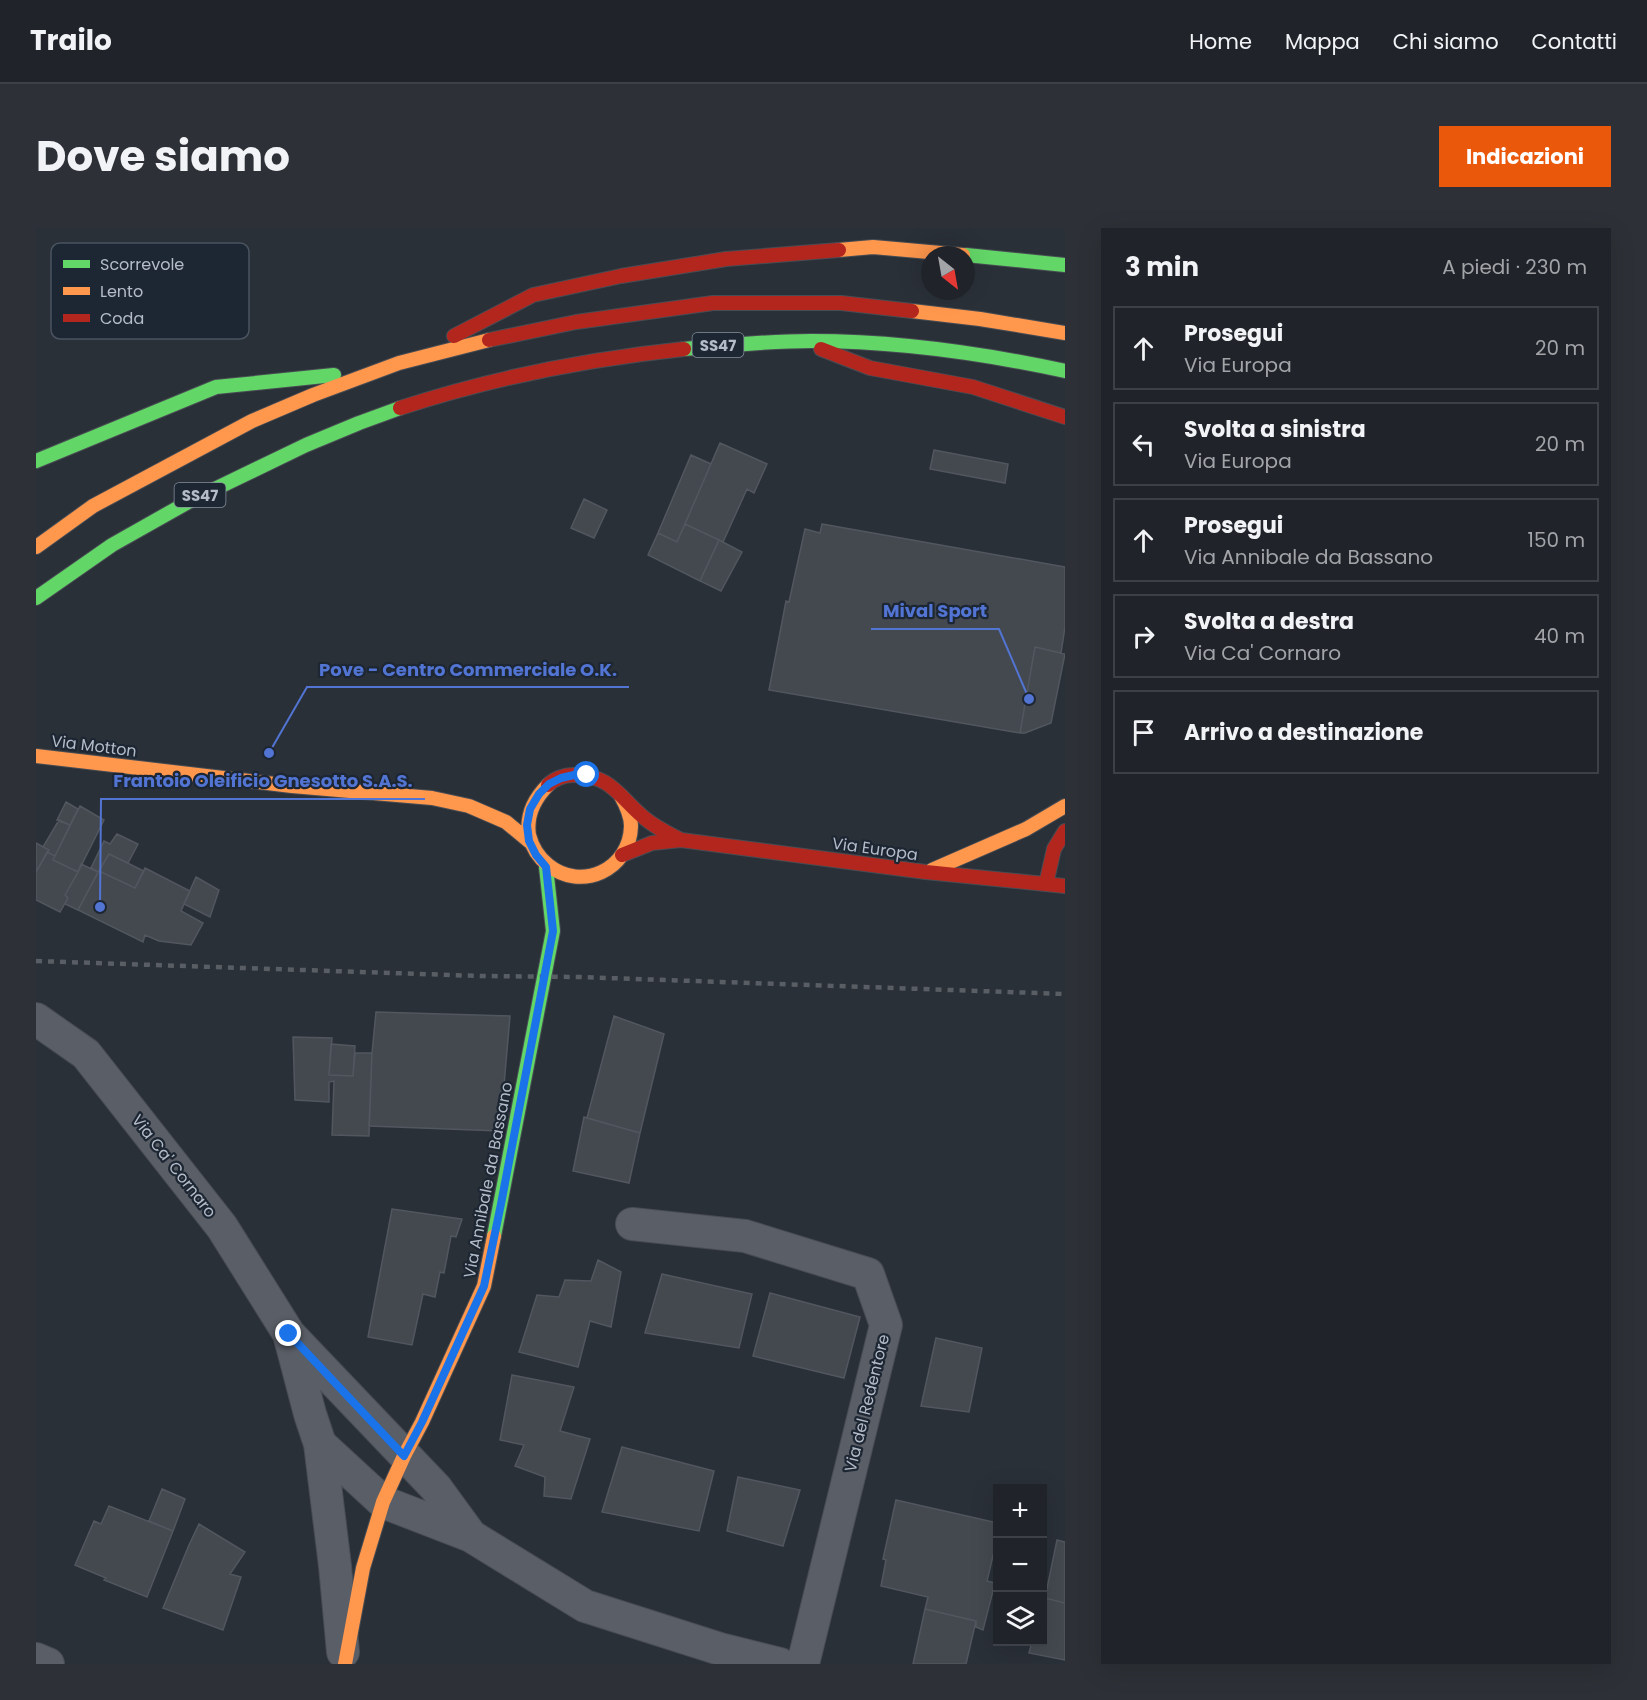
<!DOCTYPE html>
<html lang="it">
<meta charset="utf-8">
<style>
body{margin:0;font-family:Poppins,sans-serif;background:#2d3036;color:#f1f3f6}
.controls{position:absolute;right:18px;bottom:18px;display:grid;overflow:hidden;border-radius:0px;box-shadow:0 6px 24px #0002}
.controls button{width:54px;height:54px;display:grid;place-items:center;padding:0;border:0;border-bottom:2px solid #3d4147;background:#20242a;color:#f1f3f6;font:30px sans-serif}
.compass{position:absolute;left:885px;top:18px;width:54px;height:54px;border-radius:50%;background:#20242a;box-shadow:0 6px 24px #0002;rotate:149deg}
.stop{position:absolute;width:18px;height:18px;margin:-14px;border:4px solid #1a73e8;border-radius:50%;background:#fff}
.stop.end{background:#1a73e8;border-color:#fff;box-shadow:0 2px 6px #0008}
.list{margin:0;padding:0;list-style:none}
h2{display:flex;justify-content:space-between;align-items:center;height:78px;margin:0;padding:0 24px;font-size:26px}
h2 small{font-size:20px;font-weight:400;color:#a2a4a8}
.list li{display:grid;grid-template-columns:39px 1fr auto;gap:18px;align-items:center;box-sizing:border-box;height:84px;margin:0 12px 12px;padding:0 12px;border:2px solid #3d4147;border-radius:0px}
.list b{display:block;font-size:22px;white-space:nowrap}
.list p{margin:0;font-size:20px;white-space:nowrap;color:#a2a4a8}
.list em{font-size:20px;font-style:normal;color:#a2a4a8}
.icon{flex:none;width:33px;height:33px;fill:none;stroke:currentColor;stroke-width:2;stroke-linecap:round;stroke-linejoin:round}
.map{position:relative;flex:none;width:1029px;height:1436px;overflow:hidden;border-radius:0px}
header{display:flex;align-items:center;gap:36px;box-sizing:border-box;height:84px;padding:0 30px;background:#20242a;border-bottom:2px solid #3d4147}
header strong{font-size:28px}
nav{display:flex;gap:33px;margin-inline-start:auto;font-size:21px}
.intro{display:flex;align-items:center;justify-content:space-between;box-sizing:border-box;height:144px;padding:0 36px}
h1{margin:0;font-size:42px}
.button{padding:15px 27px;border-radius:0px;background:#ea580c;color:#fff;font-size:21px;font-weight:700}
main{display:flex;gap:36px;padding:0 36px}
aside{flex:1;background:#20242a;border-radius:0px;box-shadow:0 6px 24px #0002}
.map>svg:first-child{display:block}
.building{fill:#444950;stroke:#52575f;stroke-width:1.5}
.lines{fill:none;stroke-linecap:round;stroke-linejoin:round}
.street-casing{stroke:#484c53;stroke-width:34}
.fast-casing{stroke:#484c53;stroke-width:16}
.slow-casing{stroke:#484c53;stroke-width:16}
.jam-casing{stroke:#484c53;stroke-width:16}
.street{stroke:#5a5e66;stroke-width:32}
.fast{stroke:#63d668;stroke-width:14}
.slow{stroke:#ff974d;stroke-width:14}
.jam{stroke:#b3261e;stroke-width:14}
.rail{stroke:#595d64;stroke-width:4.5;stroke-dasharray:6 6;stroke-linecap:butt}
.route{stroke:#1a73e8;stroke-width:8}
.labels{text-anchor:middle;dominant-baseline:central;stroke-width:4.5;stroke-linejoin:round;paint-order:stroke}
.shield{fill:#1d2633;stroke:#878f9c;stroke-width:1.5}
.shield-label{font-size:15px;font-weight:bold;fill:#b4bcc9}
.street-label{font-size:16px;fill:#b4bcc9;stroke:#1d2633}
.key{fill:#1d2633;stroke:#4a5360;stroke-width:1.5}
.key-label{font-size:16px;fill:#b4bcc9}
.leader{fill:none;stroke:#5274d3;stroke-width:2}
.callout-dot{fill:#5274d3;stroke:#1d2633;stroke-width:2}
.callout-label{font-size:18px;text-anchor:middle;font-weight:bold;fill:#5274d3;stroke:#1d2633;stroke-width:4.5;stroke-linejoin:round;paint-order:stroke}
</style>
<header>
<strong>Trailo</strong>
<nav><a>Home</a><a>Mappa</a><a>Chi siamo</a><a>Contatti</a></nav>
</header>
<div class="intro"><h1>Dove siamo</h1><a class="button">Indicazioni</a></div>
<main>
<div class="map">
<svg width="1029" height="1436" viewBox="0 0 1029 1436">
<rect width="100%" height="100%" fill="#2a3038"/>
<path class="building" d="M684,215L731,236L718,265L711,261L687,314L649,296Z
M898,222L972,236L969,255L894,241Z
M655,227L675,236L641,314L622,305Z
M548,271L571,282L558,310L535,300Z
M649,296L683,312L664,353L612,327L622,305L641,314Z
M786,296L1029,339V399L1025,425L999,419L984,505L733,462L750,373L753,374L769,301L784,305Z
M683,312L706,324L685,363L664,353Z
M999,419L1029,426L1015,495L989,505H984Z
M30,574L42,581L34,597L21,592Z
M44,578L68,592L42,644L17,632Z
M23,592L34,597L19,628L11,624L13,622L7,619Z
M81,606L102,616L92,635L73,626L62,644L55,640L68,613L74,616Z
M0,615L13,622L0,644Z
M11,624L19,628L17,632L42,644L29,667L32,670L24,684L0,672V644Z
M73,626L108,643L99,660L63,643Z
M45,636L62,644L42,682L29,676L32,670L29,667L42,644Z
M109,640L154,663L145,683L167,695L155,717L123,713L109,707L107,714L42,682L63,643L99,660Z
M160,649L183,662L174,689L148,676Z
M340,784L474,788L464,903L333,898L336,825Z
M578,788L628,806L604,905L551,890Z
M257,809L296,810L293,847L317,848L319,825H336L333,908L296,907L298,853L293,854V874L259,872Z
M295,816L319,818L317,848L293,847Z
M548,889L604,905L593,955L537,943Z
M356,981L426,991L420,1009L415,1008L408,1045L404,1044L399,1069L387,1066L376,1117L332,1109Z
M562,1032L585,1044L575,1099L554,1093L542,1139L483,1124L501,1067L523,1069L529,1052L555,1053Z
M626,1046L716,1066L703,1120L609,1105Z
M734,1065L824,1089L808,1150L717,1128Z
M900,1110L946,1120L933,1184L885,1178Z
M476,1147L538,1159L524,1203L554,1211L535,1271L508,1268L509,1249L479,1238L488,1217L464,1212Z
M586,1219L678,1243L663,1303L566,1284Z
M702,1249L764,1262L747,1318L691,1303Z
M126,1261L149,1271L137,1303L113,1293Z
M860,1272L962,1295V1307L951,1353L959,1355L947,1402L940,1399V1393L889,1381L892,1369L845,1358L850,1332L847,1331Z
M73,1278L137,1303L111,1369L68,1352L70,1350L39,1337L58,1293L65,1296Z
M163,1296L209,1324L194,1346L205,1349L187,1402L127,1380L153,1317Z
M1021,1312L1029,1314V1375L1009,1370Z
M1009,1370L1029,1375V1432L993,1425L996,1414H1006V1379Z
M889,1381L940,1393L930,1436H877Z"/>
<g class="lines">
<defs>
<path id="street" d="M0,791L50,826L186,999L253,1106L400,1260L435,1308
M596,996L709,1008L832,1046L850,1097L767,1436
M254,1110L274,1186L284,1216L299,1338L307,1424
M284,1216L347,1274L435,1308L549,1378L684,1421L744,1436
M0,1431L12,1436"/>
<path id="fast" d="M930,27L1029,37
M648,121C690,117 733,113 775,113C861,113 946,125 1029,143
M0,233L180,159L298,147
M0,370L76,317L154,273L270,217L323,195L364,180
M458,1008L517,703L510,639"/>
<path id="slow" d="M803,22L837,19L927,27
M876,83L944,91L1029,105
M0,319L57,278L216,193L277,167L363,135L453,112
M0,528L256,558L396,570L433,578L470,594L493,613
M512,557C498,571 490,587 493,607C496,619 502,629 512,637C545,664 594,642 595,598C595,588 590,577 585,568
M896,642L990,601L1029,578
M309,1436L327,1340L347,1274L368,1228L386,1194L448,1058L458,1008"/>
<path id="jam" d="M418,108L497,67L585,48L690,31L803,22
M453,112L540,94L677,75H805L876,83
M785,121L834,140L937,159L1029,189
M364,180C456,150 552,131 648,121
M512,557C518,551 528,547 537,547C574,547 581,566 606,588C617,598 631,605 645,612
M586,627L616,615L645,612L890,644L1029,658
M1010,656L1018,621L1029,603"/>
</defs>
<use href="#street" class="street-casing"/>
<use href="#fast" class="fast-casing"/>
<use href="#slow" class="slow-casing"/>
<use href="#jam" class="jam-casing"/>
<use href="#street" class="street"/>
<use href="#fast" class="fast"/>
<use href="#slow" class="slow"/>
<use href="#jam" class="jam"/>
<path class="rail" d="M0,733L444,748L543,749L1029,766"/>
</g>
<g class="lines">
<path class="route" d="M253,1106L368,1228L386,1194L448,1058L465,976L517,703L510,639L500,627L493,613L491,597L494,581L503,566L513,556L525,550L538,547H551"/>
</g>
<g class="labels">
<g class="shield">
<rect x="656.5" y="105" width="51" height="24" rx="4.5"/>
<rect x="138.5" y="255" width="51" height="24" rx="4.5"/>
</g>
<g class="shield-label">
<text x="682" y="117">SS47</text>
<text x="164" y="267">SS47</text>
</g>
<g class="street-label">
<text transform="translate(58 518) rotate(7)">Via Motton</text>
<text transform="translate(839 621) rotate(8)">Via Europa</text>
<text transform="translate(138 938) rotate(52)">Via Ca' Cornaro</text>
<text transform="translate(452 952) rotate(-79)">Via Annibale da Bassano</text>
<text transform="translate(831 1175) rotate(-76)">Via del Redentore</text>
</g>
</g>
<rect x="15" y="15" width="198" height="96" rx="9" class="key"/>
<rect x="27" y="32" width="27" height="8" fill="#63d668"/>
<rect x="27" y="59" width="27" height="8" fill="#ff974d"/>
<rect x="27" y="86" width="27" height="8" fill="#b3261e"/>
<g class="key-label">
<text x="64" y="42">Scorrevole</text>
<text x="64" y="69">Lento</text>
<text x="64" y="96">Coda</text>
</g>
<path class="leader" d="M993 471L963 401H835M233 525L271 459H593M64 679L65 571H389"/>
<g class="callout-dot">
<circle cx="993" cy="471" r="6"/>
<circle cx="233" cy="525" r="6"/>
<circle cx="64" cy="679" r="6"/>
</g>
<g class="callout-label">
<text x="899" y="389">Mival Sport</text>
<text x="432" y="448">Pove - Centro Commerciale O.K.</text>
<text x="227" y="559">Frantoio Oleificio Gnesotto S.A.S.</text>
</g>
</svg>
<div class="controls">
<button>+</button>
<button>−</button>
<button><svg class="icon" aria-label="layers" viewBox="0 0 24 24"><path d="M12 4l9 5-9 5-9-5zM3 14l9 5 9-5"/></svg></button>
</div>
<svg class="compass" viewBox="-18 -18 36 36"><path d="M0-13l5 13h-10z" fill="#e53935"/><path d="M0 13l5-13h-10z" fill="#a2a4a8"/></svg>
<div class="stop" style="left:551px;top:547px"></div>
<div class="stop end" style="left:253px;top:1106px"></div>
</div>
<aside>
<h2>3 min<small>A piedi · 230 m</small></h2>
<ul class="list">
<li><svg class="icon" aria-label="ahead" viewBox="0 0 24 24"><path d="M12 20V5M6 11l6-6 6 6"/></svg><div><b>Prosegui</b><p>Via Europa</p></div><em>20 m</em></li>
<li><svg class="icon" aria-label="left" viewBox="0 0 24 24"><path d="M17 20v-9H6M10 6l-5 5 5 5"/></svg><div><b>Svolta a sinistra</b><p>Via Europa</p></div><em>20 m</em></li>
<li><svg class="icon" aria-label="ahead" viewBox="0 0 24 24"><path d="M12 20V5M6 11l6-6 6 6"/></svg><div><b>Prosegui</b><p>Via Annibale da Bassano</p></div><em>150 m</em></li>
<li><svg class="icon" aria-label="right" viewBox="0 0 24 24"><path d="M7 20v-9h11M14 6l5 5-5 5"/></svg><div><b>Svolta a destra</b><p>Via Ca' Cornaro</p></div><em>40 m</em></li>
<li><svg class="icon" aria-label="arrive" viewBox="0 0 24 24"><path d="M6 21V4h12l-3 4 3 4H6"/></svg><div><b>Arrivo a destinazione</b></div></li>
</ul>
</aside>
</main>
